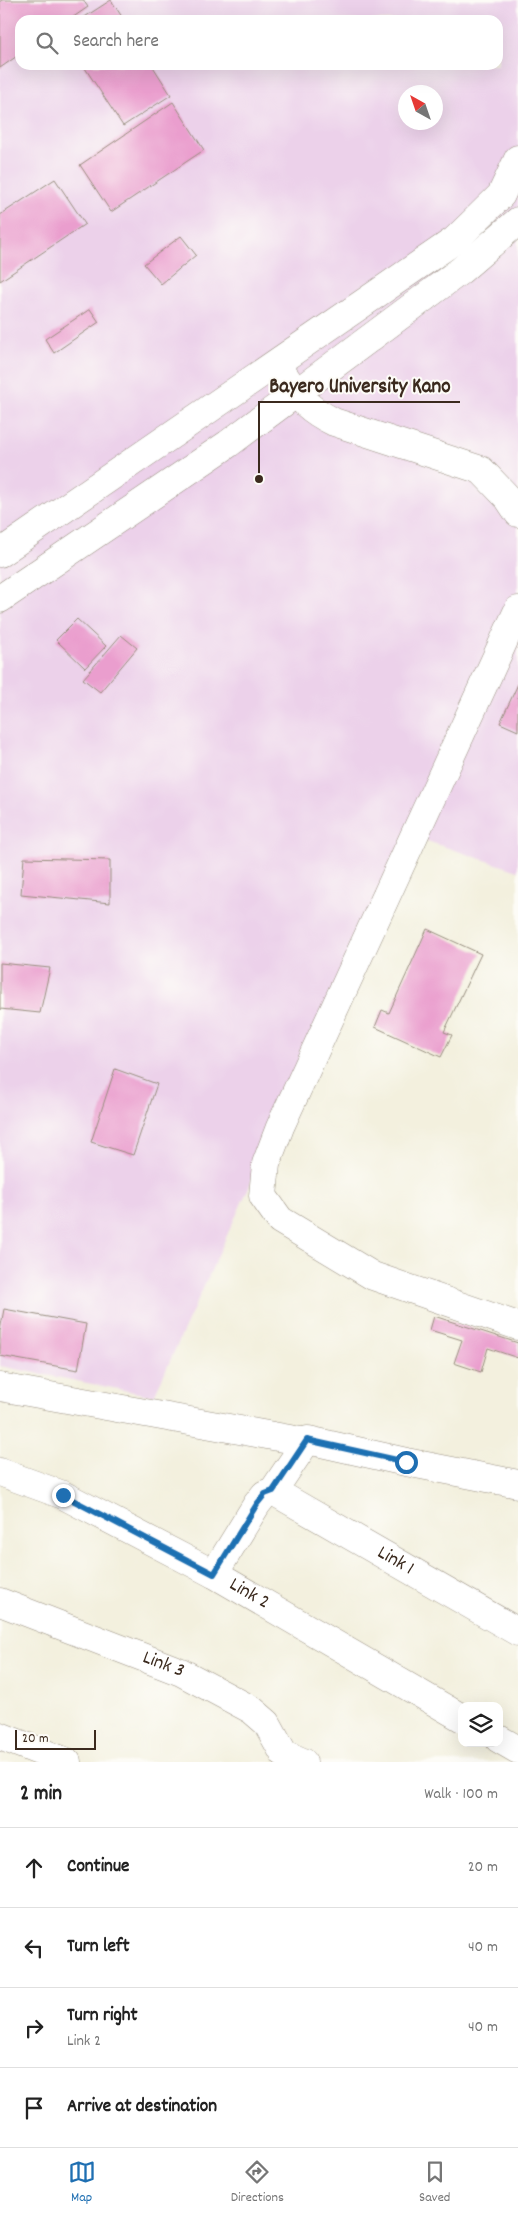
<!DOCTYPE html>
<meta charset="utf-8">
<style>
body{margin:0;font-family:Dekko,sans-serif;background:#f2f2f2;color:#222}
.controls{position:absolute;right:15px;bottom:15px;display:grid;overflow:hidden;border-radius:10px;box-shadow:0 5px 20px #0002}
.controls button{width:45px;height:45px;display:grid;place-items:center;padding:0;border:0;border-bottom:1px solid #e0e0e0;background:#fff;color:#222;font:25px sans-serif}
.compass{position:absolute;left:398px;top:85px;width:45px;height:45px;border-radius:50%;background:#fff;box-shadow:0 5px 20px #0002;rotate:320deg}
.scale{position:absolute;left:15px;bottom:12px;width:81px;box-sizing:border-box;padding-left:5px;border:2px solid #3b2a1e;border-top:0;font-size:14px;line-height:18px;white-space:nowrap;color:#3b2a1e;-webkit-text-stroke:4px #fdfcf7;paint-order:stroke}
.stop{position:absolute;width:15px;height:15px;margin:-11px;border:4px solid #1f6fb2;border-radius:50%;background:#fff}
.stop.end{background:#1f6fb2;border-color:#fff;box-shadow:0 1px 5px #0008}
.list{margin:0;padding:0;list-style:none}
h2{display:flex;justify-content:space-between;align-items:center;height:65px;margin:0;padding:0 20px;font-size:21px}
h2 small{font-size:16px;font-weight:400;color:#767676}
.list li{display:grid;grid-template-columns:32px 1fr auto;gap:15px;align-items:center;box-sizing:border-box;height:80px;padding:0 20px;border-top:1px solid #e0e0e0}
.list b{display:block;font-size:19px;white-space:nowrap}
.list p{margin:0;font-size:16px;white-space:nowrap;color:#767676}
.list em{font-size:16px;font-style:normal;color:#767676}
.icon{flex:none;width:28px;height:28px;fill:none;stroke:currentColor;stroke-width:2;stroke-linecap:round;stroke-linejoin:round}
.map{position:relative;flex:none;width:518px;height:1762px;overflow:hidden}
.search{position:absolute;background:#fff;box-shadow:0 5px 20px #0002;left:15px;right:15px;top:15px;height:55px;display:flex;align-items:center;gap:12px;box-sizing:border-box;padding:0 18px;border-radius:15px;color:#767676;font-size:19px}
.sheet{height:385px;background:#fff}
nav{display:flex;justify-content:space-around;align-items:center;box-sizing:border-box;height:70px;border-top:1px solid #e0e0e0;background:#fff;font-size:14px;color:#767676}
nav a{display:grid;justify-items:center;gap:2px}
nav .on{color:#1f6fb2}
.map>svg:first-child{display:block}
.built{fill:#ecd1ea;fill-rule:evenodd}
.building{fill:#ea9ece}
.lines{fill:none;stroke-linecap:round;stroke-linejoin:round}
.minor-casing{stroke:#978d7e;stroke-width:29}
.minor{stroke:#fff;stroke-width:28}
.route{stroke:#1f6fb2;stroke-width:6}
.labels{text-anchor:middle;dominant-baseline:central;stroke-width:4;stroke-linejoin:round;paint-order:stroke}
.street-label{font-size:20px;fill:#3b2a1e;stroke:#fdfcf7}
.leader{fill:none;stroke:#3b2a1e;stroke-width:2}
.callout-dot{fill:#3b2a1e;stroke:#fdfcf7;stroke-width:2}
.callout-label{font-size:21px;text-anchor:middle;font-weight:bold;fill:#3b2a1e;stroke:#fdfcf7;stroke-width:4;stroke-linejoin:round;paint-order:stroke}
</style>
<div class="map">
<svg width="518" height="1762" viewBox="0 0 518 1762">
<rect width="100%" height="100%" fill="#fdfcf7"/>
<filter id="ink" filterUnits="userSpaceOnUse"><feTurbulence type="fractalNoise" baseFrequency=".02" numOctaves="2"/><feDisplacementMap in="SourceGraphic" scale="10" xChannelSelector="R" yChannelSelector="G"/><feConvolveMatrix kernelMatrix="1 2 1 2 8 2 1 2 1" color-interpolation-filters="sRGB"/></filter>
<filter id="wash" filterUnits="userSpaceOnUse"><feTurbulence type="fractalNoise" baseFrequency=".0096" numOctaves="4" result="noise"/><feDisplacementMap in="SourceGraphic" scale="20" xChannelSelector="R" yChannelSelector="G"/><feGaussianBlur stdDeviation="1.12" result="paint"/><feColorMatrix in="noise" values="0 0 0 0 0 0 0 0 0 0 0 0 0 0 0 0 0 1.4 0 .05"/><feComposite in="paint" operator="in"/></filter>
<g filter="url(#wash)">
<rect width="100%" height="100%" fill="#f3f0de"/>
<path class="built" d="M0,0H518V871L409,835L154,1396L0,1366ZM20,20H498V65H20ZM406,92H436V122H406Z"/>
<g id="blocks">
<path class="building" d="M2,0H83L88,7L69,20H20V54L0,68V1Z
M111,0L124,20H80Z
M83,65H152L171,95L123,126Z
M173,102L204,150L111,212L80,165Z
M55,179L85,224L0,281V215Z
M181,236L196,255L161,284L144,264Z
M90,309L99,322L54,353L45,339Z
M77,619L106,646L85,668L56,640Z
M121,635L137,648L100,692L83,679Z
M518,684V731L500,723Z
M24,858L110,860V903L21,894Z
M427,929L481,954L444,1032L452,1035L441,1057L375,1027L382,1010L389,1013Z
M0,963L50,968L40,1013L0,1009Z
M115,1069L157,1084L133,1155L91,1142Z
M4,1309L86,1324L78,1370L0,1356V1331Z
M434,1316L518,1343V1358L488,1348L481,1372L454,1363L462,1340L430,1330Z"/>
</g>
</g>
<g filter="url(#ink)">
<use href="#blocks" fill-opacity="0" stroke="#978d7e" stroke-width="1"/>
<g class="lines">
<defs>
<g id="minor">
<path d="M286,378C301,401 310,410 334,422L481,470L508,498L518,513"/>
<path d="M0,553L455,240L501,195L518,159"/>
<path d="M0,599L228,444L460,271L518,221"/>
<path d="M518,610L280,1127L266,1164L263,1196L280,1220L373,1276L518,1326"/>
<path d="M0,1387L306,1442L308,1440L406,1462L518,1484"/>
<path id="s1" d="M0,1472L63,1495L214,1574L462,1718"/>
<path id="s2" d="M273,1491L518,1632"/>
<path d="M214,1574L257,1504L265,1494L273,1491L306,1442"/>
<path id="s3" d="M0,1602L181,1672L252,1710L267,1723L284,1754L303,1762"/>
<path d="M0,1736L67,1762"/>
<path d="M499,1739L518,1750"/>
</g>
</defs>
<use href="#minor" class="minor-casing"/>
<use href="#minor" class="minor"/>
</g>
</g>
<g class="lines" filter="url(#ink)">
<path class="route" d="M63,1495L214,1574L257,1504L265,1494L273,1491L307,1440L406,1462"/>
</g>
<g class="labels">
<g class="street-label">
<text stroke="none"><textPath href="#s2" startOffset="141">Link 1</textPath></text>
<text stroke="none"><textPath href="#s1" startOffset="278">Link 2</textPath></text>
<text stroke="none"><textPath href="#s3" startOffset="175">Link 3</textPath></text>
</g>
</g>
<path class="leader" d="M259 479L259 402H460"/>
<circle class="callout-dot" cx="259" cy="479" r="5"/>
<g class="callout-label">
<text x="360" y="392">Bayero University Kano</text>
</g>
</svg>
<div class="controls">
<button><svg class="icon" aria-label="layers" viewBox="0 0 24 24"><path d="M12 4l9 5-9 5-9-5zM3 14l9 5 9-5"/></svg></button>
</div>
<svg class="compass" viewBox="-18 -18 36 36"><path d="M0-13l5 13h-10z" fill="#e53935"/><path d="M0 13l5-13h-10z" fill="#767676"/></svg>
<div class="scale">20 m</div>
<div class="stop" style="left:406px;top:1462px"></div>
<div class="stop end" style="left:63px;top:1495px"></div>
<div class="search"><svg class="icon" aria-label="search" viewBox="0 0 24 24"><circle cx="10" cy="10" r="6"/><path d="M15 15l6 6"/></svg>Search here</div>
</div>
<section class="sheet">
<h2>2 min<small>Walk · 100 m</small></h2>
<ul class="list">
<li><svg class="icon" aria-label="ahead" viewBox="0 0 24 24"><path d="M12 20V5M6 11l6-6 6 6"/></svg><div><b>Continue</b></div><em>20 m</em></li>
<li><svg class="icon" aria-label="left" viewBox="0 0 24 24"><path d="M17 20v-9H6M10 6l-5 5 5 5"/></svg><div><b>Turn left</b></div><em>40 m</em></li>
<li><svg class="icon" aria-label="right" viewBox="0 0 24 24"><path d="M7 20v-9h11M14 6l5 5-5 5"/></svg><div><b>Turn right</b><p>Link 2</p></div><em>40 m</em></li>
<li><svg class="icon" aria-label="arrive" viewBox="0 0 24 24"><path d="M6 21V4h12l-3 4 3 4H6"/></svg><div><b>Arrive at destination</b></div></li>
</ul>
</section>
<nav>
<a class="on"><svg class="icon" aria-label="map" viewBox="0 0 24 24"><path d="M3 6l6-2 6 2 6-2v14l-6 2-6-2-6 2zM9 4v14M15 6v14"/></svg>Map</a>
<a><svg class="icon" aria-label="directions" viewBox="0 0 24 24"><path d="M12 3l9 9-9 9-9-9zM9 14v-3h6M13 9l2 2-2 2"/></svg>Directions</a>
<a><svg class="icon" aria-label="saved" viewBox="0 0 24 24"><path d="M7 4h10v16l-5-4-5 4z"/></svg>Saved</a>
</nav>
